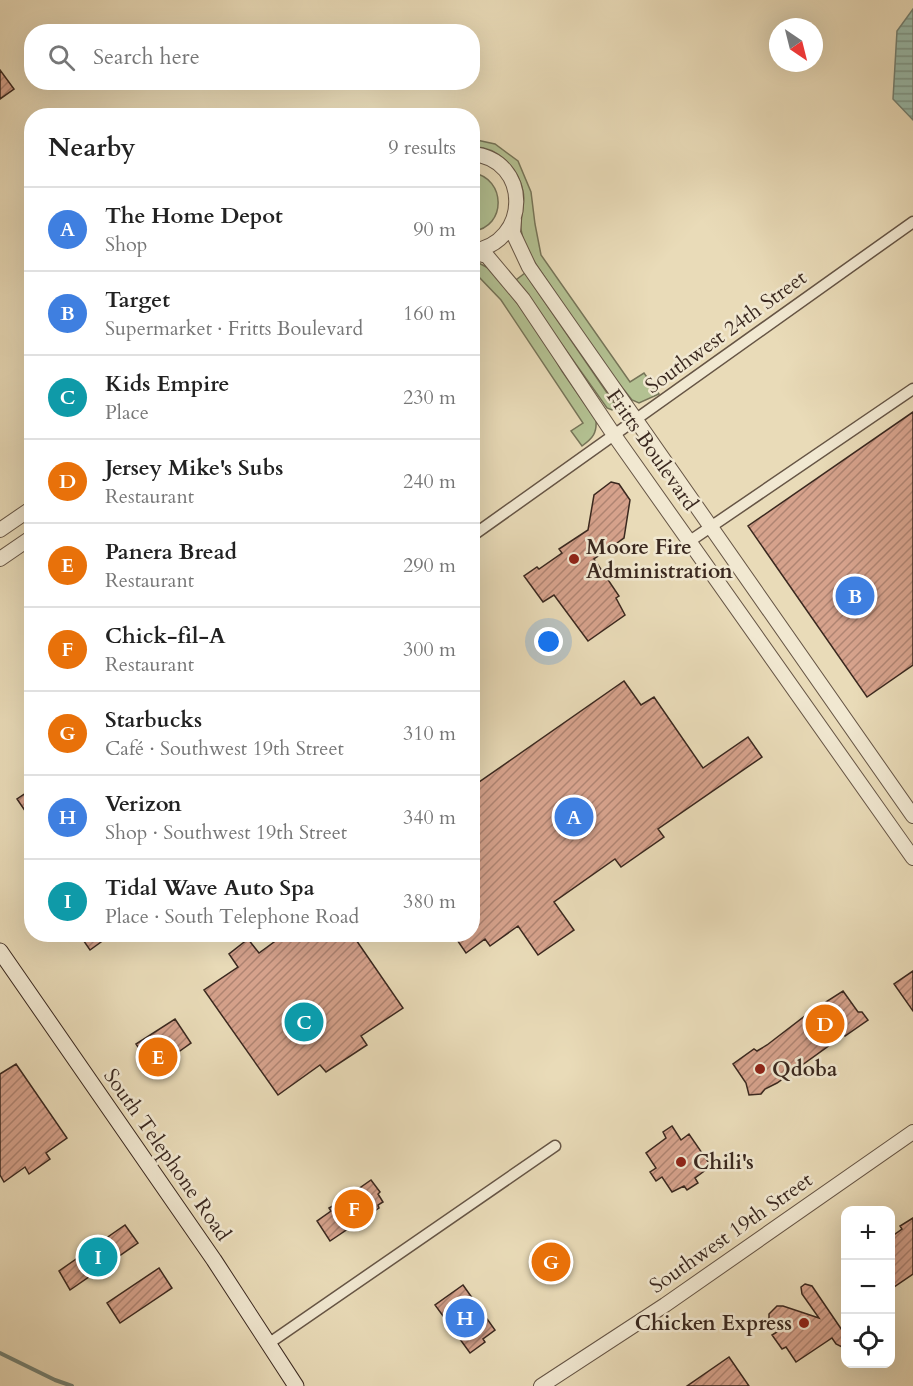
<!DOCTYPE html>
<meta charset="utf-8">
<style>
body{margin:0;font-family:Cardo,serif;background:#f6f6f6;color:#222}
.controls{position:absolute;right:18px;bottom:18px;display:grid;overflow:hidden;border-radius:12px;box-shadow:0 6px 24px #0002}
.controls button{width:54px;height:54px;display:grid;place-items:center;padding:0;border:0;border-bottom:2px solid #e0e0e0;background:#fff;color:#222;font:30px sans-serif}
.compass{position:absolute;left:769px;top:18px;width:54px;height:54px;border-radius:50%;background:#fff;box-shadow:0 6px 24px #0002;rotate:145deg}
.you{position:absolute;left:549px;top:642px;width:21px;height:21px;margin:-15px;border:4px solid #fff;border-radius:50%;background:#1a73e8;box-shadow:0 0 0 9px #1a73e833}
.badge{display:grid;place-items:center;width:39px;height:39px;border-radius:50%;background:#ea580c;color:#fff;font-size:20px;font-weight:700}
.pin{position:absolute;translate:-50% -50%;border:3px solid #fff;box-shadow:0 2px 6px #0006}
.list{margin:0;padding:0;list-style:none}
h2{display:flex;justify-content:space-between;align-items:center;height:78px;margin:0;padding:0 24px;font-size:26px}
h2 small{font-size:20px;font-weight:400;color:#767676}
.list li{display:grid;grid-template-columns:39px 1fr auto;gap:18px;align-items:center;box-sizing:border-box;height:84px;padding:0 24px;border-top:2px solid #e0e0e0}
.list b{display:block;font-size:22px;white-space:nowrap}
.list p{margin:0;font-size:20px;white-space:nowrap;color:#767676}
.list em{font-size:20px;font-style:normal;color:#767676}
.icon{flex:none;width:33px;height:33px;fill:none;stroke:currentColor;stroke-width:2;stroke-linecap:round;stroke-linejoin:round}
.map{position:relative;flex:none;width:913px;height:1386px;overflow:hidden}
.search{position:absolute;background:#fff;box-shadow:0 6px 24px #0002;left:24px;top:24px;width:456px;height:66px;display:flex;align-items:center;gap:15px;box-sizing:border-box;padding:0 21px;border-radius:24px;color:#767676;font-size:22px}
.panel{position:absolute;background:#fff;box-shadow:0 6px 24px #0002;left:24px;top:108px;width:456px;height:834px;border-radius:24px}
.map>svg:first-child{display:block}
.green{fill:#b3c192;stroke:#767458;stroke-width:1.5}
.water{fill:url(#water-rules);stroke:#728073;stroke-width:1.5}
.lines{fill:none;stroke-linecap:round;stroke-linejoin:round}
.stream{stroke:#728073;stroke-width:4}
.building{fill:url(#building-hatch);stroke:#3a281f;stroke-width:1.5}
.minor-casing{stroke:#665545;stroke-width:13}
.tertiary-casing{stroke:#665545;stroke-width:16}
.secondary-casing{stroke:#3a281f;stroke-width:17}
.minor{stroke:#f1e8d1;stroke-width:10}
.tertiary{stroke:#f1e8d1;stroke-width:14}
.secondary{stroke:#f1e8d1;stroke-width:15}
.poi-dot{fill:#8f2418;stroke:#f1e8d1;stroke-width:2}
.labels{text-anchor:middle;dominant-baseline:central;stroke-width:5;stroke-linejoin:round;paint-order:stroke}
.street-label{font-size:21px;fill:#3a281f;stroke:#f1e8d1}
.poi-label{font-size:21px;font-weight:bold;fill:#3a281f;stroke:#f1e8d1;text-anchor:start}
</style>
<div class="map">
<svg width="913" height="1386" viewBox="0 0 913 1386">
<defs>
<pattern id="water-rules" width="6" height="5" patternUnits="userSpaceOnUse" patternTransform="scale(1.5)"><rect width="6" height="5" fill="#98bbab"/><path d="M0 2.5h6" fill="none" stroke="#7d988b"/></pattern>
<pattern id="building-hatch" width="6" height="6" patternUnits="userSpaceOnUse" patternTransform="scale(1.5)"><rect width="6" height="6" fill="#d6a28c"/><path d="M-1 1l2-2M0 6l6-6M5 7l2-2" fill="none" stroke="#af8472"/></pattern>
</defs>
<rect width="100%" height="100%" fill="#e9dbb8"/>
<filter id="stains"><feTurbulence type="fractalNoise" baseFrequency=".00333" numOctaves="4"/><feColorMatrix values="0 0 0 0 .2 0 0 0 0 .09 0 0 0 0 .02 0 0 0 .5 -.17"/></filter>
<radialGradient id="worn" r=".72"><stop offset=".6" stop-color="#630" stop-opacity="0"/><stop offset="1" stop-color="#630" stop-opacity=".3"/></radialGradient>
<path class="green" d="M472,139L495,144L518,161L531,192L535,224L541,255L630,382L644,373L659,394L639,403L632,400L605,366L525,248C524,242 522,235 521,229C520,216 526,204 523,191C518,168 497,146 473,147Z
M473,173C506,178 507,227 473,231Z
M473,260L494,271L544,340L562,371L596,420C597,433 593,438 582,446L571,431L583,423L501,300L478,276H473Z
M525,273L614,403L615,408L612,410L607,408L516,280Z"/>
<path class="water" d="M913,9V120L893,99L897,31Z"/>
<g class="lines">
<path class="stream" d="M0,1353L55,1380L72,1386"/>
</g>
<path class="building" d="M0,70L14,89L0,99Z
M913,412V665L867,697L748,526Z
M611,482L619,484L630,500L624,538L594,559L619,596L616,598L625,615L588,641L554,595L543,602L524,576L537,567L539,569L562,553L559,549L588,530L594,495Z
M624,681L641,705L654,697L703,768L748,737L762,757L658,829L664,837L621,867L615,859L554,902L574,930L538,955L518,926L490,946L485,939L466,953L453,934H472V787Z
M32,789V821L17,799Z
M79,934H112L90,950Z
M285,934H352L403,1008L361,1036L367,1045L326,1072L320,1065L278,1095L204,990L238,967L229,954L248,939L259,953Z
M913,971V1011L894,984Z
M843,991L858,1012H862L868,1020L845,1036L844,1035L777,1083L765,1089L761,1094L749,1095L746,1083L733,1064L754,1049L757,1051L767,1045L810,1012Z
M175,1019L191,1043L153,1070L136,1044Z
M16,1064L67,1138L46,1153L50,1159L29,1174L25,1167L4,1182L0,1175V1074Z
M672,1126L681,1140L689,1134L711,1166L695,1178L698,1183L687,1190L684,1186L672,1192L662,1177L656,1181L650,1172L656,1168L646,1153L666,1138L663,1132Z
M371,1180L380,1192L378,1194L383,1202L378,1205L379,1208L330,1241L317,1221L331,1211L329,1208L338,1203Z
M913,1218V1274L891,1289V1237L902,1229L900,1226Z
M125,1225L138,1243L70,1290L59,1271Z
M547,1241L569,1272L554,1283L532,1252Z
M159,1268L172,1288L120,1323L107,1303Z
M805,1284L812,1286L846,1336V1349L836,1344L832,1338L796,1362L786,1347L782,1349L772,1335L777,1332L769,1319V1314L777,1306H783L819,1318L802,1294L801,1287Z
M463,1285L495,1330L483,1339L485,1342L470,1353L435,1305Z
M729,1357L749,1386H687Z"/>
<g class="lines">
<defs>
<path id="minor" d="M472,536L913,222
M690,541L913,389
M268,1344L555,1146"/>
<path id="tertiary" d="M472,154C531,159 531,243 472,251
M514,220L513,233L529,267L913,816
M472,252L487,256L523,299L614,435L913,858
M0,530L32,508
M0,559L32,537
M541,1386L665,1305L913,1132"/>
<path id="secondary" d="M0,951L214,1260L296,1386"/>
</defs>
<use href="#minor" class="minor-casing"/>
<use href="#tertiary" class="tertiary-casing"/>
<use href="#secondary" class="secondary-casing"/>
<use href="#minor" class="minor"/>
<use href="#tertiary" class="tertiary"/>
<use href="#secondary" class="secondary"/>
</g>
<g class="poi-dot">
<circle cx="574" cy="559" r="6"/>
<circle cx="760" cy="1069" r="6"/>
<circle cx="681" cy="1162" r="6"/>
<circle cx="804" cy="1323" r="6"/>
</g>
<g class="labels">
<g class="street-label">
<text transform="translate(726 332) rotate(-36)">Southwest 24th Street</text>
<text transform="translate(652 450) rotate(55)">Fritts Boulevard</text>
<text transform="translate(167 1155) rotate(55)">South Telephone Road</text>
<text transform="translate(731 1233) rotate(-35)">Southwest 19th Street</text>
</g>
<g class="poi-label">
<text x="586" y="547">Moore Fire<tspan x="586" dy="24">Administration</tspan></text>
<text x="772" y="1069">Qdoba</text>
<text x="693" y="1162">Chili's</text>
<text x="792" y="1323" text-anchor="end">Chicken Express</text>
</g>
</g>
<rect width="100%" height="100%" filter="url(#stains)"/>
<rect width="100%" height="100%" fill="url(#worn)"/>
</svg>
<div class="controls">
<button>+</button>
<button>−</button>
<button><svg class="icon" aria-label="locate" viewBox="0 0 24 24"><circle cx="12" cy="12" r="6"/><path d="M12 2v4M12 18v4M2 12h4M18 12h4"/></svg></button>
</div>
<svg class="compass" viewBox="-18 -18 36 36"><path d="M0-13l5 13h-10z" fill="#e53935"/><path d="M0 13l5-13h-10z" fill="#767676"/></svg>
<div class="you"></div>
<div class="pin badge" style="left:574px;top:817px;background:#3f7fe0">A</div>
<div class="pin badge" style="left:855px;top:596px;background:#3f7fe0">B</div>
<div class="pin badge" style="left:304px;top:1022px;background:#0f9aa8">C</div>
<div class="pin badge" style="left:825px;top:1024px;background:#e8710a">D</div>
<div class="pin badge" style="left:158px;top:1057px;background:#e8710a">E</div>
<div class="pin badge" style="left:354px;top:1209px;background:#e8710a">F</div>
<div class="pin badge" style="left:551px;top:1262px;background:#e8710a">G</div>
<div class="pin badge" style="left:465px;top:1318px;background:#3f7fe0">H</div>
<div class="pin badge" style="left:98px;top:1257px;background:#0f9aa8">I</div>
<div class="search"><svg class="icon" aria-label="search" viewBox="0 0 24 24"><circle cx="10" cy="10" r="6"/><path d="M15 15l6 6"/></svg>Search here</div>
<section class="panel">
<h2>Nearby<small>9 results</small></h2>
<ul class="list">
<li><span class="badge" style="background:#3f7fe0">A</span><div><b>The Home Depot</b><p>Shop</p></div><em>90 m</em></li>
<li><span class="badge" style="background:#3f7fe0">B</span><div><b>Target</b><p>Supermarket · Fritts Boulevard</p></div><em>160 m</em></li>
<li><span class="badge" style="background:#0f9aa8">C</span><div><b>Kids Empire</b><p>Place</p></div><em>230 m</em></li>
<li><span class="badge" style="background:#e8710a">D</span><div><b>Jersey Mike's Subs</b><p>Restaurant</p></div><em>240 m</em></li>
<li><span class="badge" style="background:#e8710a">E</span><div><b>Panera Bread</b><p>Restaurant</p></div><em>290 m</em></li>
<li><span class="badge" style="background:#e8710a">F</span><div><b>Chick-fil-A</b><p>Restaurant</p></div><em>300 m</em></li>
<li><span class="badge" style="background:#e8710a">G</span><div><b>Starbucks</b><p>Café · Southwest 19th Street</p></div><em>310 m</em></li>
<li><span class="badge" style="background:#3f7fe0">H</span><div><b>Verizon</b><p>Shop · Southwest 19th Street</p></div><em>340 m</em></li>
<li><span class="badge" style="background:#0f9aa8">I</span><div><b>Tidal Wave Auto Spa</b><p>Place · South Telephone Road</p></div><em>380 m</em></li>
</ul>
</section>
</div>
